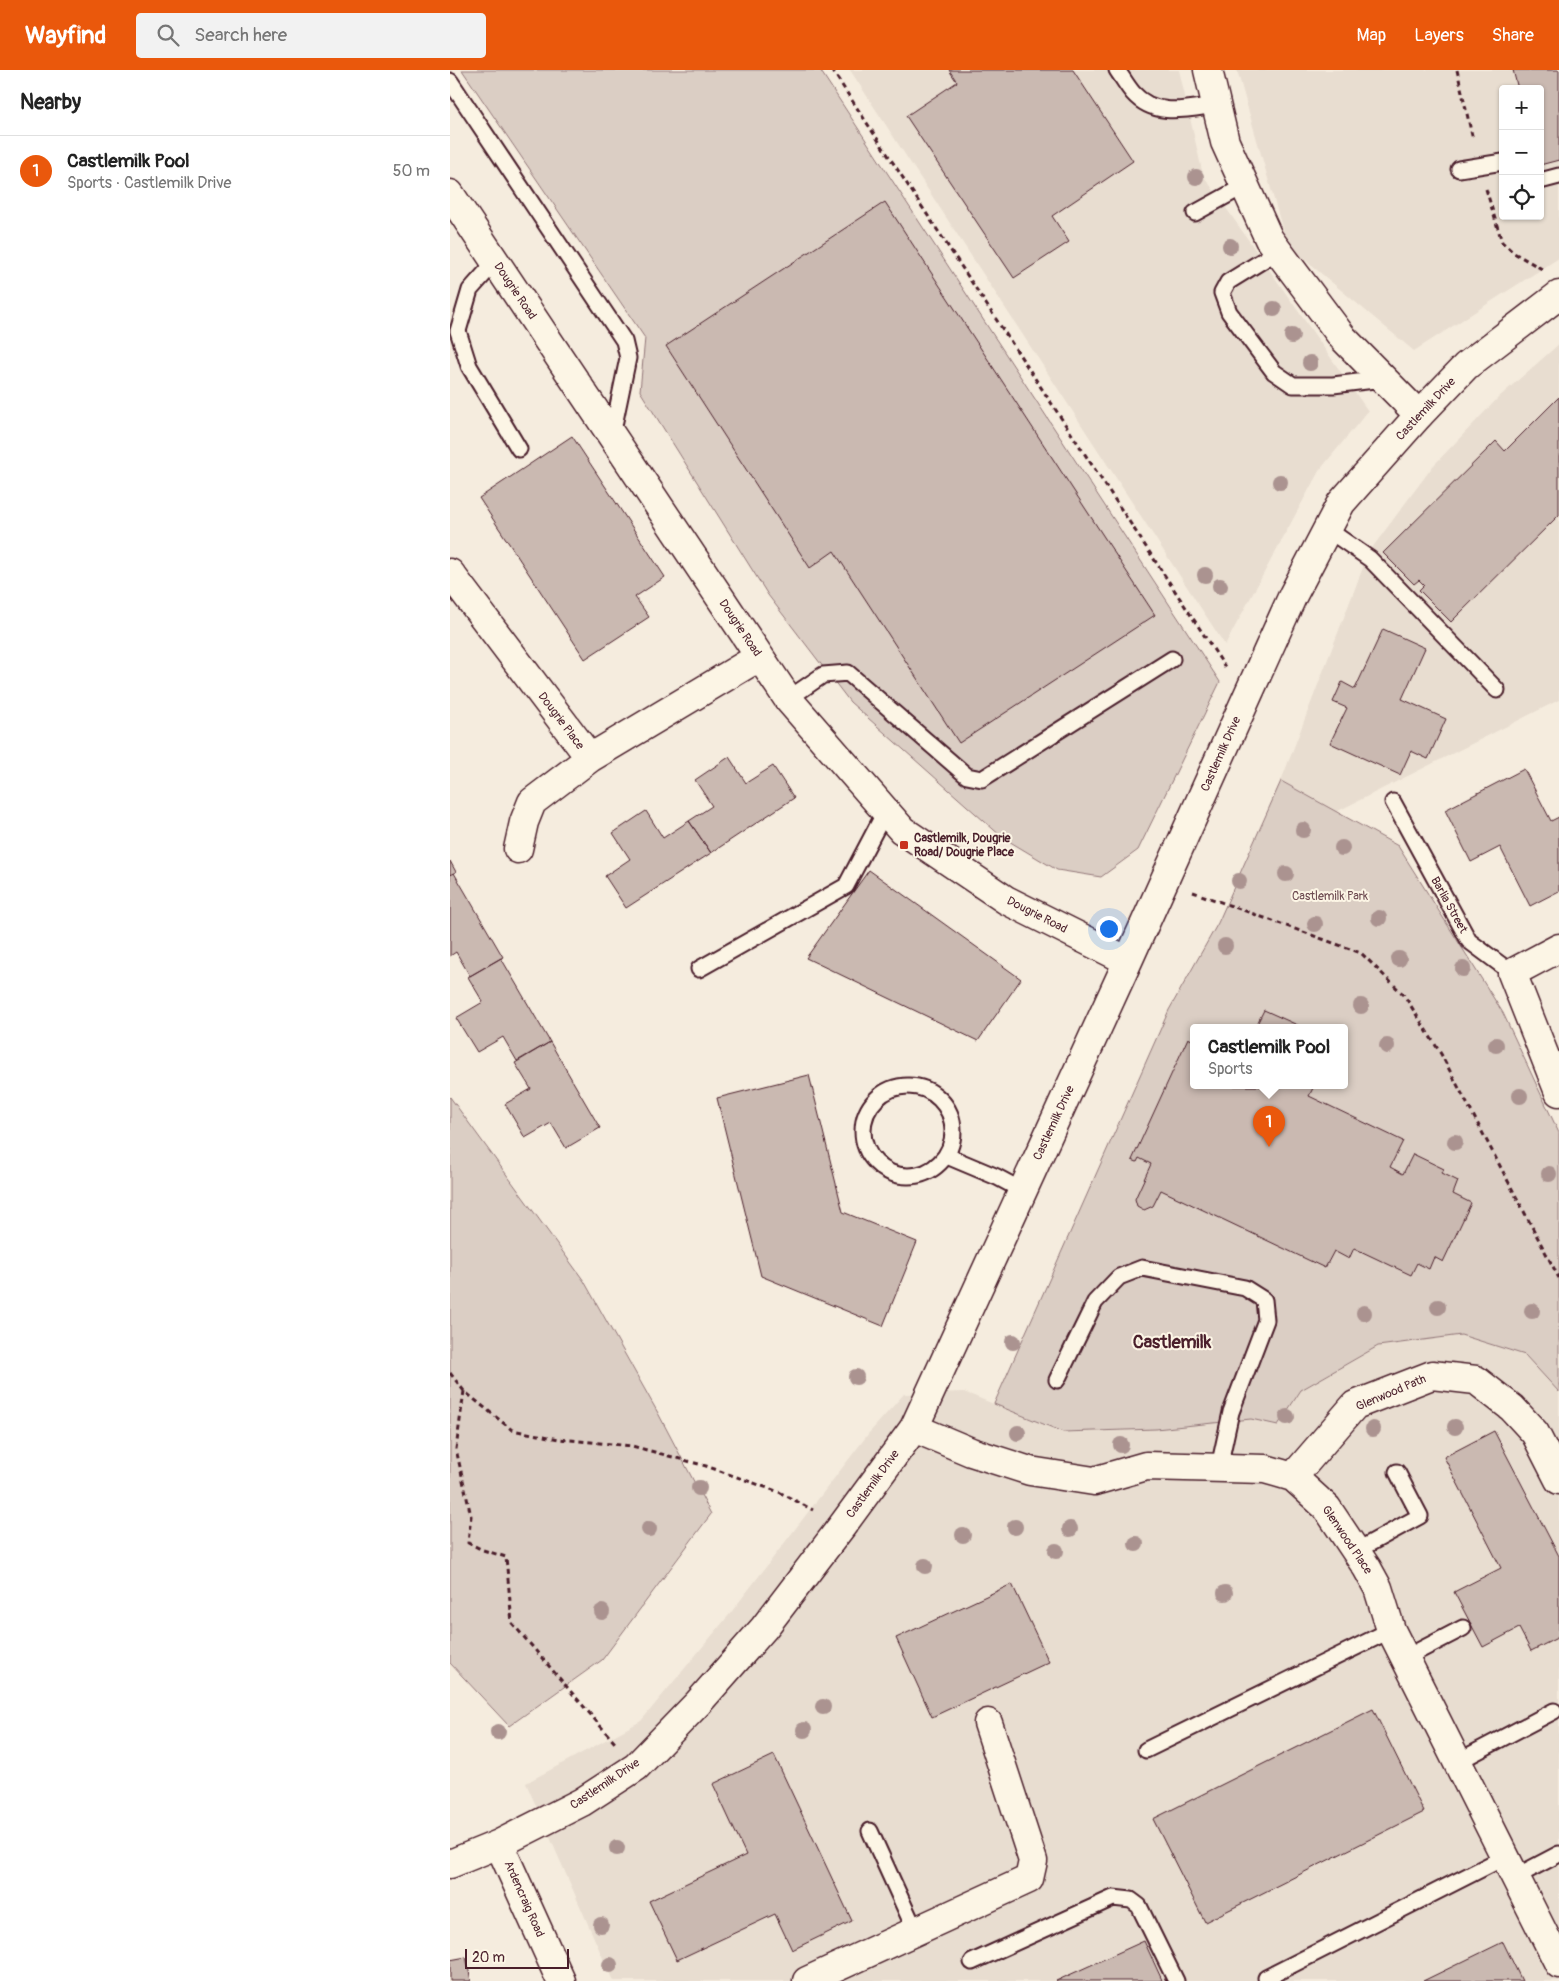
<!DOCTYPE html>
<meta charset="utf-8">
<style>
body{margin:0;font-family:Pangolin,sans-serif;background:#f2f2f2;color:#222}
.controls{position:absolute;right:15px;top:15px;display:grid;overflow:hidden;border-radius:5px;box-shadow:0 1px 4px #0004}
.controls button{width:45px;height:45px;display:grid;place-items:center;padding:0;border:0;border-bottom:1px solid #e0e0e0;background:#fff;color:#222;font:25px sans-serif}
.scale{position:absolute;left:15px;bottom:12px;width:104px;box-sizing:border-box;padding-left:5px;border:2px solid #4a1f2b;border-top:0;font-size:14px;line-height:18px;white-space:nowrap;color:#4a1f2b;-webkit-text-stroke:4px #fcf5e5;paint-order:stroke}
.you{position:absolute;left:658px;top:858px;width:18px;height:18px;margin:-12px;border:4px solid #fff;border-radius:50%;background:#1a73e8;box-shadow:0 0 0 8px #1a73e833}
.badge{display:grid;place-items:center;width:32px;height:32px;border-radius:50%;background:#ea580c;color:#fff;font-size:16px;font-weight:700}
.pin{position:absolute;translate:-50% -41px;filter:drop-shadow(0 1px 2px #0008)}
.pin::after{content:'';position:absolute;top:26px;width:18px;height:15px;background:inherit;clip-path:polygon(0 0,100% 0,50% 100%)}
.popup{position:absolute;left:740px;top:954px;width:158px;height:65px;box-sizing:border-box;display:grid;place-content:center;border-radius:5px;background:#fff;filter:drop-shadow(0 1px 4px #0005);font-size:16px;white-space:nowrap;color:#767676}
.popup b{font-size:19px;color:#222}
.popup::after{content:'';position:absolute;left:50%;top:100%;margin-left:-10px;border:10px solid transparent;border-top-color:#fff}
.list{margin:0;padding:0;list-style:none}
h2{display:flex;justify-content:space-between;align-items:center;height:65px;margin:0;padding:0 20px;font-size:21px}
h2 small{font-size:16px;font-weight:400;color:#767676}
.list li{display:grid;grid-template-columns:32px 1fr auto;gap:15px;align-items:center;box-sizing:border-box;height:70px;padding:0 20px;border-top:1px solid #e0e0e0}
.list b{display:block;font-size:19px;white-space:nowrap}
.list p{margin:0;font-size:16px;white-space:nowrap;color:#767676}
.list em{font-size:16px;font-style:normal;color:#767676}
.icon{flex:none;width:28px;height:28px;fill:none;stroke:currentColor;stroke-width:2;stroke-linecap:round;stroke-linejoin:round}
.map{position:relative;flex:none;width:1109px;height:1911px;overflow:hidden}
header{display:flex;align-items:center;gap:30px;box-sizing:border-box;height:70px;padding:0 25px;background:#ea580c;color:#fff}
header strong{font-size:24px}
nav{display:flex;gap:28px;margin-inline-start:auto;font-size:18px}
.search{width:350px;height:45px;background:#f2f2f2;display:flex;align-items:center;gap:12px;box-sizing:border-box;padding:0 18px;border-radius:5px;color:#767676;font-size:19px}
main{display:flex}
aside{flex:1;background:#fff}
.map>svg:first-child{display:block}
.built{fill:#e8ddd0;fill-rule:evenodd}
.green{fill:#dbcec4;stroke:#927678;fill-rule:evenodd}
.building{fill:#cab9b1;stroke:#4a1f2b}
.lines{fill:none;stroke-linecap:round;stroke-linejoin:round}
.lane-casing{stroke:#4a1f2b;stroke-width:19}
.street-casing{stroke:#4a1f2b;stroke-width:31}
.secondary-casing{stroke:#4a1f2b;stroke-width:31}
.path{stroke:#4a1f2b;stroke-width:3;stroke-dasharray:5 4;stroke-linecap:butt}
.lane{stroke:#fcf5e5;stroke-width:15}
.street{stroke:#fcf5e5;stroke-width:28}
.secondary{stroke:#fcf5e5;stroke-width:28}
.tree{fill:#ab9390}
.poi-dot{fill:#c8321e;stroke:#fcf5e5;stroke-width:2}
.labels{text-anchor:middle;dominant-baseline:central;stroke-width:4;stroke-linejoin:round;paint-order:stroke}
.street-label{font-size:12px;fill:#4a1f2b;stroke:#fcf5e5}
.poi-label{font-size:12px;font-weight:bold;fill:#4a1f2b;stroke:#fcf5e5;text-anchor:start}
.park-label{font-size:12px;fill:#6e4b51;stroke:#fcf5e5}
.district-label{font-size:18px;font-weight:bold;fill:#4a1f2b;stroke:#fcf5e5}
</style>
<header>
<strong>Wayfind</strong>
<div class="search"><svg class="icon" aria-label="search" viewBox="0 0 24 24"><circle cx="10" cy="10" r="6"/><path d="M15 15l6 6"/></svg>Search here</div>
<nav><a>Map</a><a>Layers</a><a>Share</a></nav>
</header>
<main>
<aside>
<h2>Nearby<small></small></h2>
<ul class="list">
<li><span class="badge">1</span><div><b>Castlemilk Pool</b><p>Sports · Castlemilk Drive</p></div><em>50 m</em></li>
</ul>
</aside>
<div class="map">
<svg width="1109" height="1911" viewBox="0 0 1109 1911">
<rect width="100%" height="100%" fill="#f5ecde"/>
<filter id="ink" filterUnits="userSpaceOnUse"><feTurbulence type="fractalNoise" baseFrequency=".02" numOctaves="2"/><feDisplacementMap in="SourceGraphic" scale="10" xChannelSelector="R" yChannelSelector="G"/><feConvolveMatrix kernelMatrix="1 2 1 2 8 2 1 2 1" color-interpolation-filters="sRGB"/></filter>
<g filter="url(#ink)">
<path class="built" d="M400,0H729L753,105L918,341L869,401L775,575Z
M787,0H1109V188L964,281L837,175ZM1053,19H1090V146H1053Z
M1109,274V630L886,742L831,711L919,482L983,396L1049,327Z
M1011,1265L1075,1285L1109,1322V1911H163L76,1713L191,1651L279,1545L419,1363L454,1324L514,1322L613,1362L706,1359L801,1349L828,1355L851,1320L928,1276Z"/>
<path class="green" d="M12,0H370L770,612L688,780L651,807L607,800L552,767L400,632L318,525L190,321L195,268Z
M831,711L948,776L1053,943L1109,1063V1322L1075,1285L1011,1265L928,1276L851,1320L828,1355L801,1349L706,1359L613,1362L544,1334L719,940L768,853ZM744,958H894V1016H744Z
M0,1027L134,1211L208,1343L261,1444L152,1590L59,1656L0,1593Z"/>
<path class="building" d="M499,0H623L683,91L602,146L619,172L564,208L456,46L507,12Z
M1063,0H1109V90L1090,95V19H1068Z
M435,132L705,545L509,673L384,481L360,498L216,276Z
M1109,327V445L1001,552L969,520L974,515L969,510L964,514L933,483L1046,371L1055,381Z
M122,366L215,507L185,527L199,547L135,589L29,428Z
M933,559L975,578L952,629L996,649L978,689L961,681L950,705L880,673L897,638L883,632L892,612L905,619Z
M279,687L296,713L323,696L344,728L261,783L239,751L262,736L245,710Z
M1074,699L1101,751L1109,747V821L1080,836L1050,777L1021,792L995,740Z
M196,741L213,768L239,751L261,783L176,838L155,806L180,789L163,763Z
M0,791L6,802L0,805Z
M419,800L571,909L528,971L356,888Z
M4,803L53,887L20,906L6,882L0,886V805Z
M51,888L100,972L67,991L53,967L27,982L6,948L33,932L18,907Z
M814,940L854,958H805Z
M738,968L744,971V1016H864L859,1026L953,1071L940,1097L953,1104L963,1084L994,1099L992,1103L1008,1111L1003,1124L1021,1133L993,1192L984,1187L979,1199L967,1193L961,1205L904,1178L899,1189L884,1181L875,1198L711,1120L703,1136L694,1140L687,1136L685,1129L701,1094L689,1088L687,1092L682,1090Z
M100,972L150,1058L116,1078L101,1053L75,1068L55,1034L81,1019L65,993Z
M359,1005L393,1142L467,1172L433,1256L311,1206L267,1028Z
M1044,1361L1109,1486V1567L1081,1581L1069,1558L1033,1577L1004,1522L1051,1498L994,1387Z
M562,1514L599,1592L482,1647L446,1568Z
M923,1639L974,1742L755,1852L703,1749Z
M324,1685L402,1851L342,1880L325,1844L227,1890L199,1831L296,1785L263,1714Z
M694,1871L712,1910L709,1911H606Z
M1053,1872L1072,1911H973Z
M16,1887L21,1911H0V1890Z"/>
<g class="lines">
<defs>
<path id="lane" d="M667,0C672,7 677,16 683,23C705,48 737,39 766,35
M0,11L174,271L178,288L162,365
M1009,99L1053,92
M1090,111L1109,106
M745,143L794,116
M828,181L778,212L772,223L779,242L824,302L843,315H883L933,309
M45,192L20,220L8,261L19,296L69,379
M877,459L920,489L1047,620
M338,629L373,605L398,603L517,706L532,709L722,589
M943,732L1019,871L1062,903
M249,899L396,816L436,740
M413 1061a45 45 0 1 1 90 0a45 45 0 1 1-90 0Z
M497,1086L547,1107L573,1121
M607,1310L645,1232L669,1207L692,1198L795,1218L814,1230L816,1250L781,1342L769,1397
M906,1481L970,1446L947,1402
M955,1588L1013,1558
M696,1680L941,1560
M1007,1692L1104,1641
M420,1761L465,1860
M1065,1807L1109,1784
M522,1892L663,1828L681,1830L689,1836L726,1911
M816,1908L1055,1787"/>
<path id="street" d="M758,0L775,72L819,169L893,268L969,345
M0,503L140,688L309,587
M68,779L74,752L82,732L140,688
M1109,878L1062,903L1109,1022
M464,1358L521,1382L580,1401L644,1411L696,1396L815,1399L843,1407L877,1438L917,1498L928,1518L941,1560L1109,1894
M843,1407L905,1335L982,1305L1026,1310L1062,1338L1085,1363L1109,1410
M357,1911L579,1809L583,1791L538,1653"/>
<path id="secondary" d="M0,124L338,629L452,760L556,830L678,891
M49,1774L111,1911
M0,1794L49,1774L132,1732L186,1697L248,1633L314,1558L392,1456L464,1358L678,891L843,525L891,433L969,345L1016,296L1109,225"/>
</defs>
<use href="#lane" class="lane-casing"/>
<use href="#street" class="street-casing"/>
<use href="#secondary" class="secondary-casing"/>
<path class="path" d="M382,0L775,597
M1007,0L1023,70
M1036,119L1052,172L1064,183L1092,199
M743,822L911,883L954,925L991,984L1109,1208
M0,1303L14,1321L62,1360L109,1369L182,1376L256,1396L329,1422L363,1440
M14,1321L6,1379L21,1446L18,1473L33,1480L56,1487L62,1553L165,1673"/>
<use href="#lane" class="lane"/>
<use href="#street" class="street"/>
<use href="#secondary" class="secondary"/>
</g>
<g class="tree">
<circle cx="746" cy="107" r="8"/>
<circle cx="780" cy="176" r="8"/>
<circle cx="824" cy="239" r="8"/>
<circle cx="842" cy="266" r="8"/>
<circle cx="860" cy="293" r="8"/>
<circle cx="830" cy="412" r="8"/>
<circle cx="755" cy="505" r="8"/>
<circle cx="770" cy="516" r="8"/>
<circle cx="853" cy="760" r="8"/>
<circle cx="892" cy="778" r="8"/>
<circle cx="836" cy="804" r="8"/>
<circle cx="789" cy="811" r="8"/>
<circle cx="929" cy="848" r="8"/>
<circle cx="865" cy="854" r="8"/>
<circle cx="775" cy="876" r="8"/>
<circle cx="949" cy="889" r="8"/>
<circle cx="1013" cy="899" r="8"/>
<circle cx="911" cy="936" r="8"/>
<circle cx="1046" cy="975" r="8"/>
<circle cx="937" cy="976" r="8"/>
<circle cx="1070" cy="1026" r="8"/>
<circle cx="1005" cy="1072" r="8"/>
<circle cx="1099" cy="1104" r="8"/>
<circle cx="988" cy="1237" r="8"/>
<circle cx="1082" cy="1241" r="8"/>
<circle cx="914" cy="1243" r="8"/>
<circle cx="563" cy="1272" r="8"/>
<circle cx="406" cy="1307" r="8"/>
<circle cx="837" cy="1347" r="8"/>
<circle cx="1005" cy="1357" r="8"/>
<circle cx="923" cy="1359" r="8"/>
<circle cx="568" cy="1363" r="8"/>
<circle cx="671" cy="1375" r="8"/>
<circle cx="249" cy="1418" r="8"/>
<circle cx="565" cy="1457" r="8"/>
<circle cx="199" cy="1459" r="8"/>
<circle cx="620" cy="1459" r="8"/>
<circle cx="513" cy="1465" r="8"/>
<circle cx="686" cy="1474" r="8"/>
<circle cx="606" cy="1481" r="8"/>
<circle cx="475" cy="1496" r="8"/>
<circle cx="775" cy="1523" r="8"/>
<circle cx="152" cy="1542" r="8"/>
<circle cx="373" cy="1637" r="8"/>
<circle cx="354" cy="1660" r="8"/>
<circle cx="48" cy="1662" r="8"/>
<circle cx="167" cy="1778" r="8"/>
<circle cx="151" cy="1855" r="8"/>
<circle cx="160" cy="1895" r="8"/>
</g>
</g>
<rect class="poi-dot" x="449" y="770" width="10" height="10" rx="2.5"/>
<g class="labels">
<g class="street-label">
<text transform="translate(65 221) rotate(56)">Dougrie Road</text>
<text transform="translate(976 339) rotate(-47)">Castlemilk Drive</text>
<text transform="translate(290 558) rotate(56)">Dougrie Road</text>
<text transform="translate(111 651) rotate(53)">Dougrie Place</text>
<text transform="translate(771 684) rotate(-66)">Castlemilk Drive</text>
<text transform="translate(999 835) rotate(61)">Barlia Street</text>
<text transform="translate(587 845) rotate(27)">Dougrie Road</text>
<text transform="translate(604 1053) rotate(-65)">Castlemilk Drive</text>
<text transform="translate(941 1323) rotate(-23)">Glenwood Path</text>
<text transform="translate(423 1414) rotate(-54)">Castlemilk Drive</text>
<text transform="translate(897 1470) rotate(56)">Glenwood Place</text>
<text transform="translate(155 1714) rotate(-34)">Castlemilk Drive</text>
<text transform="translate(74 1829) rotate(66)">Ardencraig Road</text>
</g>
<g class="poi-label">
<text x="464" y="768">Castlemilk, Dougrie<tspan x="464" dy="14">Road/ Dougrie Place</tspan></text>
</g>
<g class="park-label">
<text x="880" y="826">Castlemilk Park</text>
</g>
<g class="district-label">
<text x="722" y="1272">Castlemilk</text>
</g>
</g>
</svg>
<div class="controls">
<button>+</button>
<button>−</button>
<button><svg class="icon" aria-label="locate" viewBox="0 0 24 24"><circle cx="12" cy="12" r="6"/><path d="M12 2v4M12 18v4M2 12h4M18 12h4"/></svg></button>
</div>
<div class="scale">20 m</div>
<div class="you"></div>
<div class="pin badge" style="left:819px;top:1077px">1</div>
<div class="popup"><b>Castlemilk Pool</b>Sports</div>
</div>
</main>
